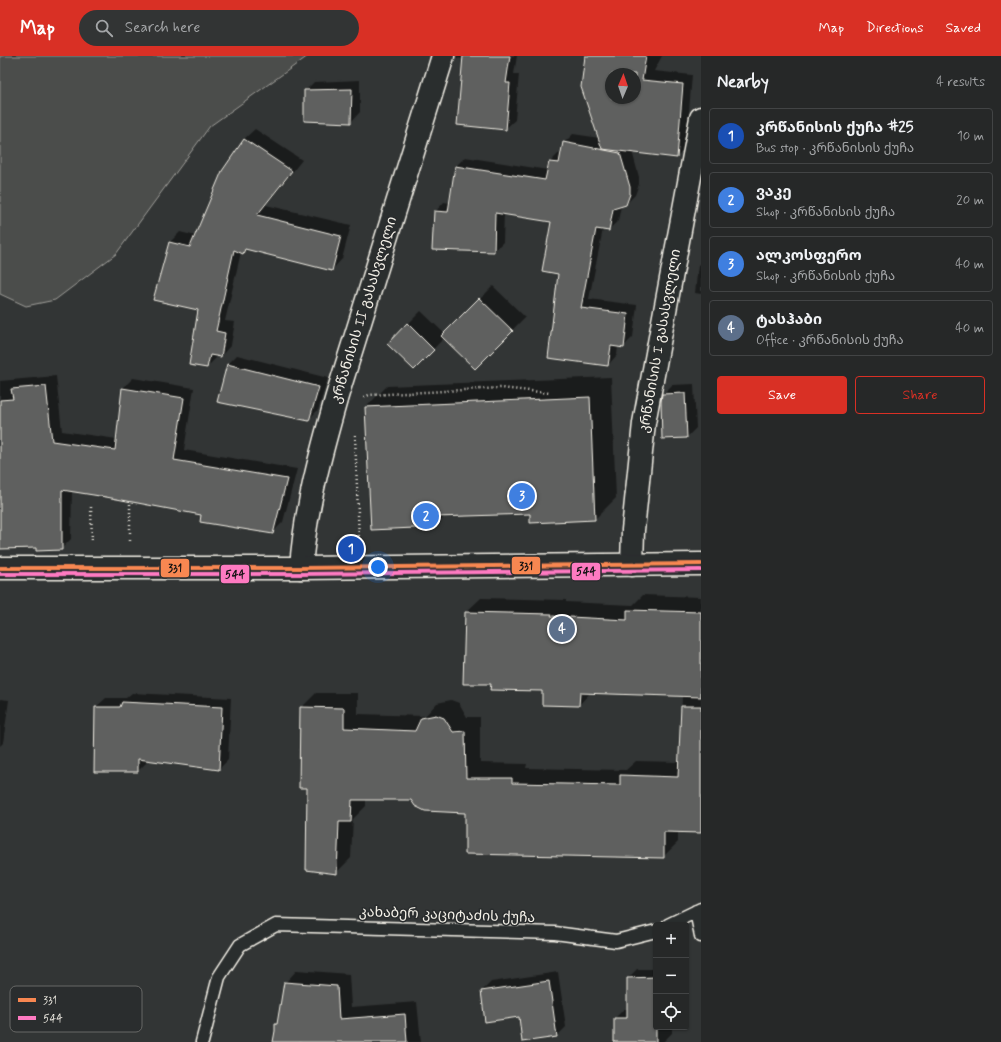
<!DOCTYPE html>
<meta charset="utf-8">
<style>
body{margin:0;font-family:Mynerve,"Noto Sans Georgian",sans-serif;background:#323434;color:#f1f3f6}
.controls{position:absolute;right:12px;bottom:12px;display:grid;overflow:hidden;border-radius:4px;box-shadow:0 1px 3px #0004}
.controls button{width:36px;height:36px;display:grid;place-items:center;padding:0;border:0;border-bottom:1px solid #424445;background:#262828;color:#f1f3f6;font:20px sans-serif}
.compass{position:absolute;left:605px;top:12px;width:36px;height:36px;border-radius:50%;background:#262828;box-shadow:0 1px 3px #0004;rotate:2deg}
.you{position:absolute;left:378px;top:511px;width:14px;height:14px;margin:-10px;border:3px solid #fff;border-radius:50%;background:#1a73e8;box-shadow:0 0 0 6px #1a73e833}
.badge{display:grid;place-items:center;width:26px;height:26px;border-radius:50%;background:#d93025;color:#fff;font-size:13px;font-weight:700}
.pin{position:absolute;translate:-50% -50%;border:2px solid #fff;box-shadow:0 1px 4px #0006}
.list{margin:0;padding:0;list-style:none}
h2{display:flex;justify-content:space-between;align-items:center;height:52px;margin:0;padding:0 16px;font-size:17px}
h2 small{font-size:13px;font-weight:400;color:#a4a6a8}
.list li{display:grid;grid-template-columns:26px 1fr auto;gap:12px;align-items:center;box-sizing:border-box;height:56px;margin:0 8px 8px;padding:0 8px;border:1px solid #424445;border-radius:4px}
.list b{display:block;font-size:15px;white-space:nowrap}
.list p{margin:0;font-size:13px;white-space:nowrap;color:#a4a6a8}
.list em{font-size:13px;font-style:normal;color:#a4a6a8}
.actions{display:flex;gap:8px;padding:12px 16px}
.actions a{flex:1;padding:9px 0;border:1px solid #d93025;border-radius:4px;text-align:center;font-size:14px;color:#d93025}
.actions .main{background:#d93025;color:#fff}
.icon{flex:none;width:22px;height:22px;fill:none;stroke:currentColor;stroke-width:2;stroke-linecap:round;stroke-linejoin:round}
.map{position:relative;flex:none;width:701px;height:986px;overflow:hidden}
header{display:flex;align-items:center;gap:24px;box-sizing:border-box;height:56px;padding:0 20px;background:#d93025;color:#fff}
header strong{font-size:19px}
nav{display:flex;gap:22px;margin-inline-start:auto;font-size:14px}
.search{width:280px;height:36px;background:#323434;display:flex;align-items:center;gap:10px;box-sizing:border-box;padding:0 14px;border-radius:22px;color:#a4a6a8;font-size:15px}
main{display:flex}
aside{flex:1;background:#262828}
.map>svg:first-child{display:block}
.green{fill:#4b4d4c;stroke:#a09f9a}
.shadow{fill:#0007;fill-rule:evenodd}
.building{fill:#5f605f;stroke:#f4f1e8;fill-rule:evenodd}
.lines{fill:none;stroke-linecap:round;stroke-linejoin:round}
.lane-casing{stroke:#f4f1e8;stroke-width:15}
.street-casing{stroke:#f4f1e8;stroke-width:25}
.secondary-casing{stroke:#f4f1e8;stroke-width:25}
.path{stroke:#f4f1e8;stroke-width:2.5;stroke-dasharray:1 3;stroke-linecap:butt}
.lane{stroke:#2a2d2e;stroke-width:12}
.street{stroke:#2a2d2e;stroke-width:22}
.secondary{stroke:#2a2d2e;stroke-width:22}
.bus-1-casing{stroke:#2a2d2e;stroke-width:7}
.bus-2-casing{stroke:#2a2d2e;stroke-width:7}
.bus-1{stroke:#f88751;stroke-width:4}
.bus-2{stroke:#fe7ac1;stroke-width:4}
.labels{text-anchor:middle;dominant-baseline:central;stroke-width:3;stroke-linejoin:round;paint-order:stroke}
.street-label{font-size:14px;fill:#f4f1e8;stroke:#2a2d2e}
.key{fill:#2a2d2e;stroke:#676866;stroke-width:1}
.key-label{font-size:11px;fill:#f4f1e8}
.line-badge{stroke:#2a2d2e;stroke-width:1.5}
.pale-badge-label{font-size:11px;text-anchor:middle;font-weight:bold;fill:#111}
</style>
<header>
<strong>Map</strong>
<div class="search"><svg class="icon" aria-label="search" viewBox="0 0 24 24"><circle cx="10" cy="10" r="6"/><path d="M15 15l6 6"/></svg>Search here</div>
<nav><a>Map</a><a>Directions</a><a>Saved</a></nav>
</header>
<main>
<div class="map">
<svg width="701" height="986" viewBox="0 0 701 986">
<rect width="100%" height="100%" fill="#323535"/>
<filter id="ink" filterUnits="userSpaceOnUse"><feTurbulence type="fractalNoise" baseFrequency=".025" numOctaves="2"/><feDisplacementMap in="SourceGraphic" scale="8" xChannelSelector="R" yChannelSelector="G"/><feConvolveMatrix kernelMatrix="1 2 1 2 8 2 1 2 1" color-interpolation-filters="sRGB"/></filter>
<g filter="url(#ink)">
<path class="green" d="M0,0H308L210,70L116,198L55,244L26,250L0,238Z"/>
<path class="shadow" d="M457,0H517L514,18H519L515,64L505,73L464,3L457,2Z
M586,0H662L654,15L692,19L686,92L677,101L632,95L639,121V128L635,139L625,149L621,150L618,165L608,174L603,173L589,243L637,249L633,281L624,290H618L617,299L608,309L559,217L552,165L504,157L503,186L494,195L435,156L444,146L450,147L456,110L465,101L548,114L550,106L559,97H562L564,87L573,78L600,82ZM611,18H635V42H611ZM556,106L564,107L556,108Z
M360,24V56L351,66L305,35L314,26Z
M255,73L302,104L266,149L351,169L342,203L332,214L247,193L243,197L241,196L225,265L235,266L231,289L221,300L217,299V301L207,311L199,253L170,186L180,176L196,180L223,115L244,83Z
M701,207V238L695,237L698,209Z
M493,230L525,261L475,312L444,282L414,313L388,288L421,255L445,278Z
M237,299L328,322L318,354L308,364L227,309Z
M56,320L62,375L117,383L123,332L133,322L194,332L184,394L297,413L283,466L272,477L202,458L72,435L71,483L61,493L37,490L0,492V325Z
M611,321L616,442L595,463L531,466V457L445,460L436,470L366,351L387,330Z
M694,328L696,372L687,381L663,338L672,329Z
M643,539L701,541V776L678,775V786L663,801L412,743H366V750L353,763L351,802L336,817L308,731L301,652L316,637H358V658L425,660L437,647L451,644L459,647L467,661H480V707L527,708L526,712L626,714L636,705L680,706L682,640L591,636L579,649L543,634L492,627L466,556L481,542L566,544V546L633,549Z
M132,637L231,642L228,704L219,713L147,703V706L138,715L96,651L106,642H126Z
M0,643L9,644L3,687L0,690Z
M637,913H656V971H672V977L663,986H615V962L624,953H628V922Z
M297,914L349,918L351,951L417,946L421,986H274L285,927Z
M558,916L566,971L557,980L519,960L482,935L491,926Z"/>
<path class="building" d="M463,0H510L506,27H510L506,74L457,69Z
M585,0H646L642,24L683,28L677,102L602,93L581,31ZM611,18H635V42H611Z
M352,33L351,67L304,65V34Z
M244,83L292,115L257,159L341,180L332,215L245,193L243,198L234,194L216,275L225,277L221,301L210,299L207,312L189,309L198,254L153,244L169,186L190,191L222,115Z
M563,86L620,97L630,131V138L626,149L613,153L609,175L596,173L581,252L628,258L624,292L611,290L608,310L548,302L558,218L542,215L551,166L495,157L494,196L432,194L434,155L448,156L455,110L545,124L549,106L559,107Z
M479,242L513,275L475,313L441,280Z
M407,267L434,294L414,314L387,288Z
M227,308L319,331L309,365L217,346Z
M46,330L52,385L115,394L122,332L184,342L174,404L287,423L273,478L200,466L201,459L106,441L62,434V494L36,495V492L0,493V344L13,343L11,333Z
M685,337L687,382L662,383L661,346L662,338Z
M590,341L595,464L530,467V458L436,461V471L371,474L365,351Z
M627,554L701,556V641L580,637L579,650L542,649V635L490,634L491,628H463L465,556L552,558L551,560L627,564Z
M122,646L222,651L219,714L138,703V716H94L95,651H120Z
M681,650H701V777L664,776V802L465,798V757L425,755L415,750L411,744H352L351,766H339L337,818L306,814L307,732H299L300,651L344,652V672L415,675L421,662L436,659L444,662L453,676L465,675L466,722H512V727L620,729V719L678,721Z
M656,921V986H614V962H627V922Z
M549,925L557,981L522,986L519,961L485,966L481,935Z
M284,926L337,930L339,963L405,958L407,986H273L275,975V968H277Z"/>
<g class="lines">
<defs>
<path id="lane" d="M696,855L701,880
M668,869L701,853
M202,986L219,921L240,889L276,869L555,877L616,885L656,875"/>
<path id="street" d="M632,509L633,474L644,367L701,62
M301,512C305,454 321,396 337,340L443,0"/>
<path id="secondary" d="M0,512H301L701,508"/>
</defs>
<use href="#lane" class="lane-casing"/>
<use href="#street" class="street-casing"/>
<use href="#secondary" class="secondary-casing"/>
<path class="path" d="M364,341L369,339L501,332L550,337
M355,379L359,484
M91,451L92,486
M130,485V445"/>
<use href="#lane" class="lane"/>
<use href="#street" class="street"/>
<use href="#secondary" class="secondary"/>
<defs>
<path id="bus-1" d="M0,512H301L701,508"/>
<path id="bus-2" d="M0,518H301L701,514"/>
</defs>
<use href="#bus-1" class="bus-1-casing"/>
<use href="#bus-2" class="bus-2-casing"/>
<use href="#bus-1" class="bus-1"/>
<use href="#bus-2" class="bus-2"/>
</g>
</g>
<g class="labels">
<g class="street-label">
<text transform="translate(364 254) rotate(-73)">კრწანისის II გასასვლელი</text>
<text transform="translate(660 285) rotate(-80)">კრწანისის I გასასვლელი</text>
<text transform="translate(447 859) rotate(2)">კახაბერ კაციტაძის ქუჩა</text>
</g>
</g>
<rect x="10" y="930" width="132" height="46" rx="6" class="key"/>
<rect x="18" y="942" width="18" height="4" fill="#f88751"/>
<rect x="18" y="960" width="18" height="4" fill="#fe7ac1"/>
<g class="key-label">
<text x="43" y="948">331</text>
<text x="43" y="966">544</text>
</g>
<g class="line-badge">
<rect x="511" y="500" width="30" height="19" rx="4" fill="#f88751"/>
<rect x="160" y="502" width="30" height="20" rx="4" fill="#f88751"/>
<rect x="571" y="506" width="30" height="19" rx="4" fill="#fe7ac1"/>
<rect x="220" y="508" width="30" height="20" rx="4" fill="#fe7ac1"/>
</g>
<g class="pale-badge-label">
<text x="526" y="514">331</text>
<text x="175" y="516">331</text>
<text x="586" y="519">544</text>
<text x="235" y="522">544</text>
</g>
</svg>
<div class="controls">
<button>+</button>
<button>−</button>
<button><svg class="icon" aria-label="locate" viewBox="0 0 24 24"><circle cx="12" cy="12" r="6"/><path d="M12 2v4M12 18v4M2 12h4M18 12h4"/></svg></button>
</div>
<svg class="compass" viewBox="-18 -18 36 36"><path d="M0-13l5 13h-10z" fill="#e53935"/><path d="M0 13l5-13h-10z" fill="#a4a6a8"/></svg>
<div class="you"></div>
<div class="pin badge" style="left:351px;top:493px;background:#1a4fb4">1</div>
<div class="pin badge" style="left:426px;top:460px;background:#3f7fe0">2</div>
<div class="pin badge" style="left:522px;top:440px;background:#3f7fe0">3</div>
<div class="pin badge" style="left:562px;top:573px;background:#5c6f8a">4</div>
</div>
<aside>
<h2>Nearby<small>4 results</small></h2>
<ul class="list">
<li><span class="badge" style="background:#1a4fb4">1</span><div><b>კრწანისის ქუჩა #25</b><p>Bus stop · კრწანისის ქუჩა</p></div><em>10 m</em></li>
<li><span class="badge" style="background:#3f7fe0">2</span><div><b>ვაკე</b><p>Shop · კრწანისის ქუჩა</p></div><em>20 m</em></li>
<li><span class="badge" style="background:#3f7fe0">3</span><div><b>ალკოსფერო</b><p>Shop · კრწანისის ქუჩა</p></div><em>40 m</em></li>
<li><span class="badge" style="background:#5c6f8a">4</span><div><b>ტასჰაბი</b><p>Office · კრწანისის ქუჩა</p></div><em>40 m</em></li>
</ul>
<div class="actions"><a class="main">Save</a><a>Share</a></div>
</aside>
</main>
